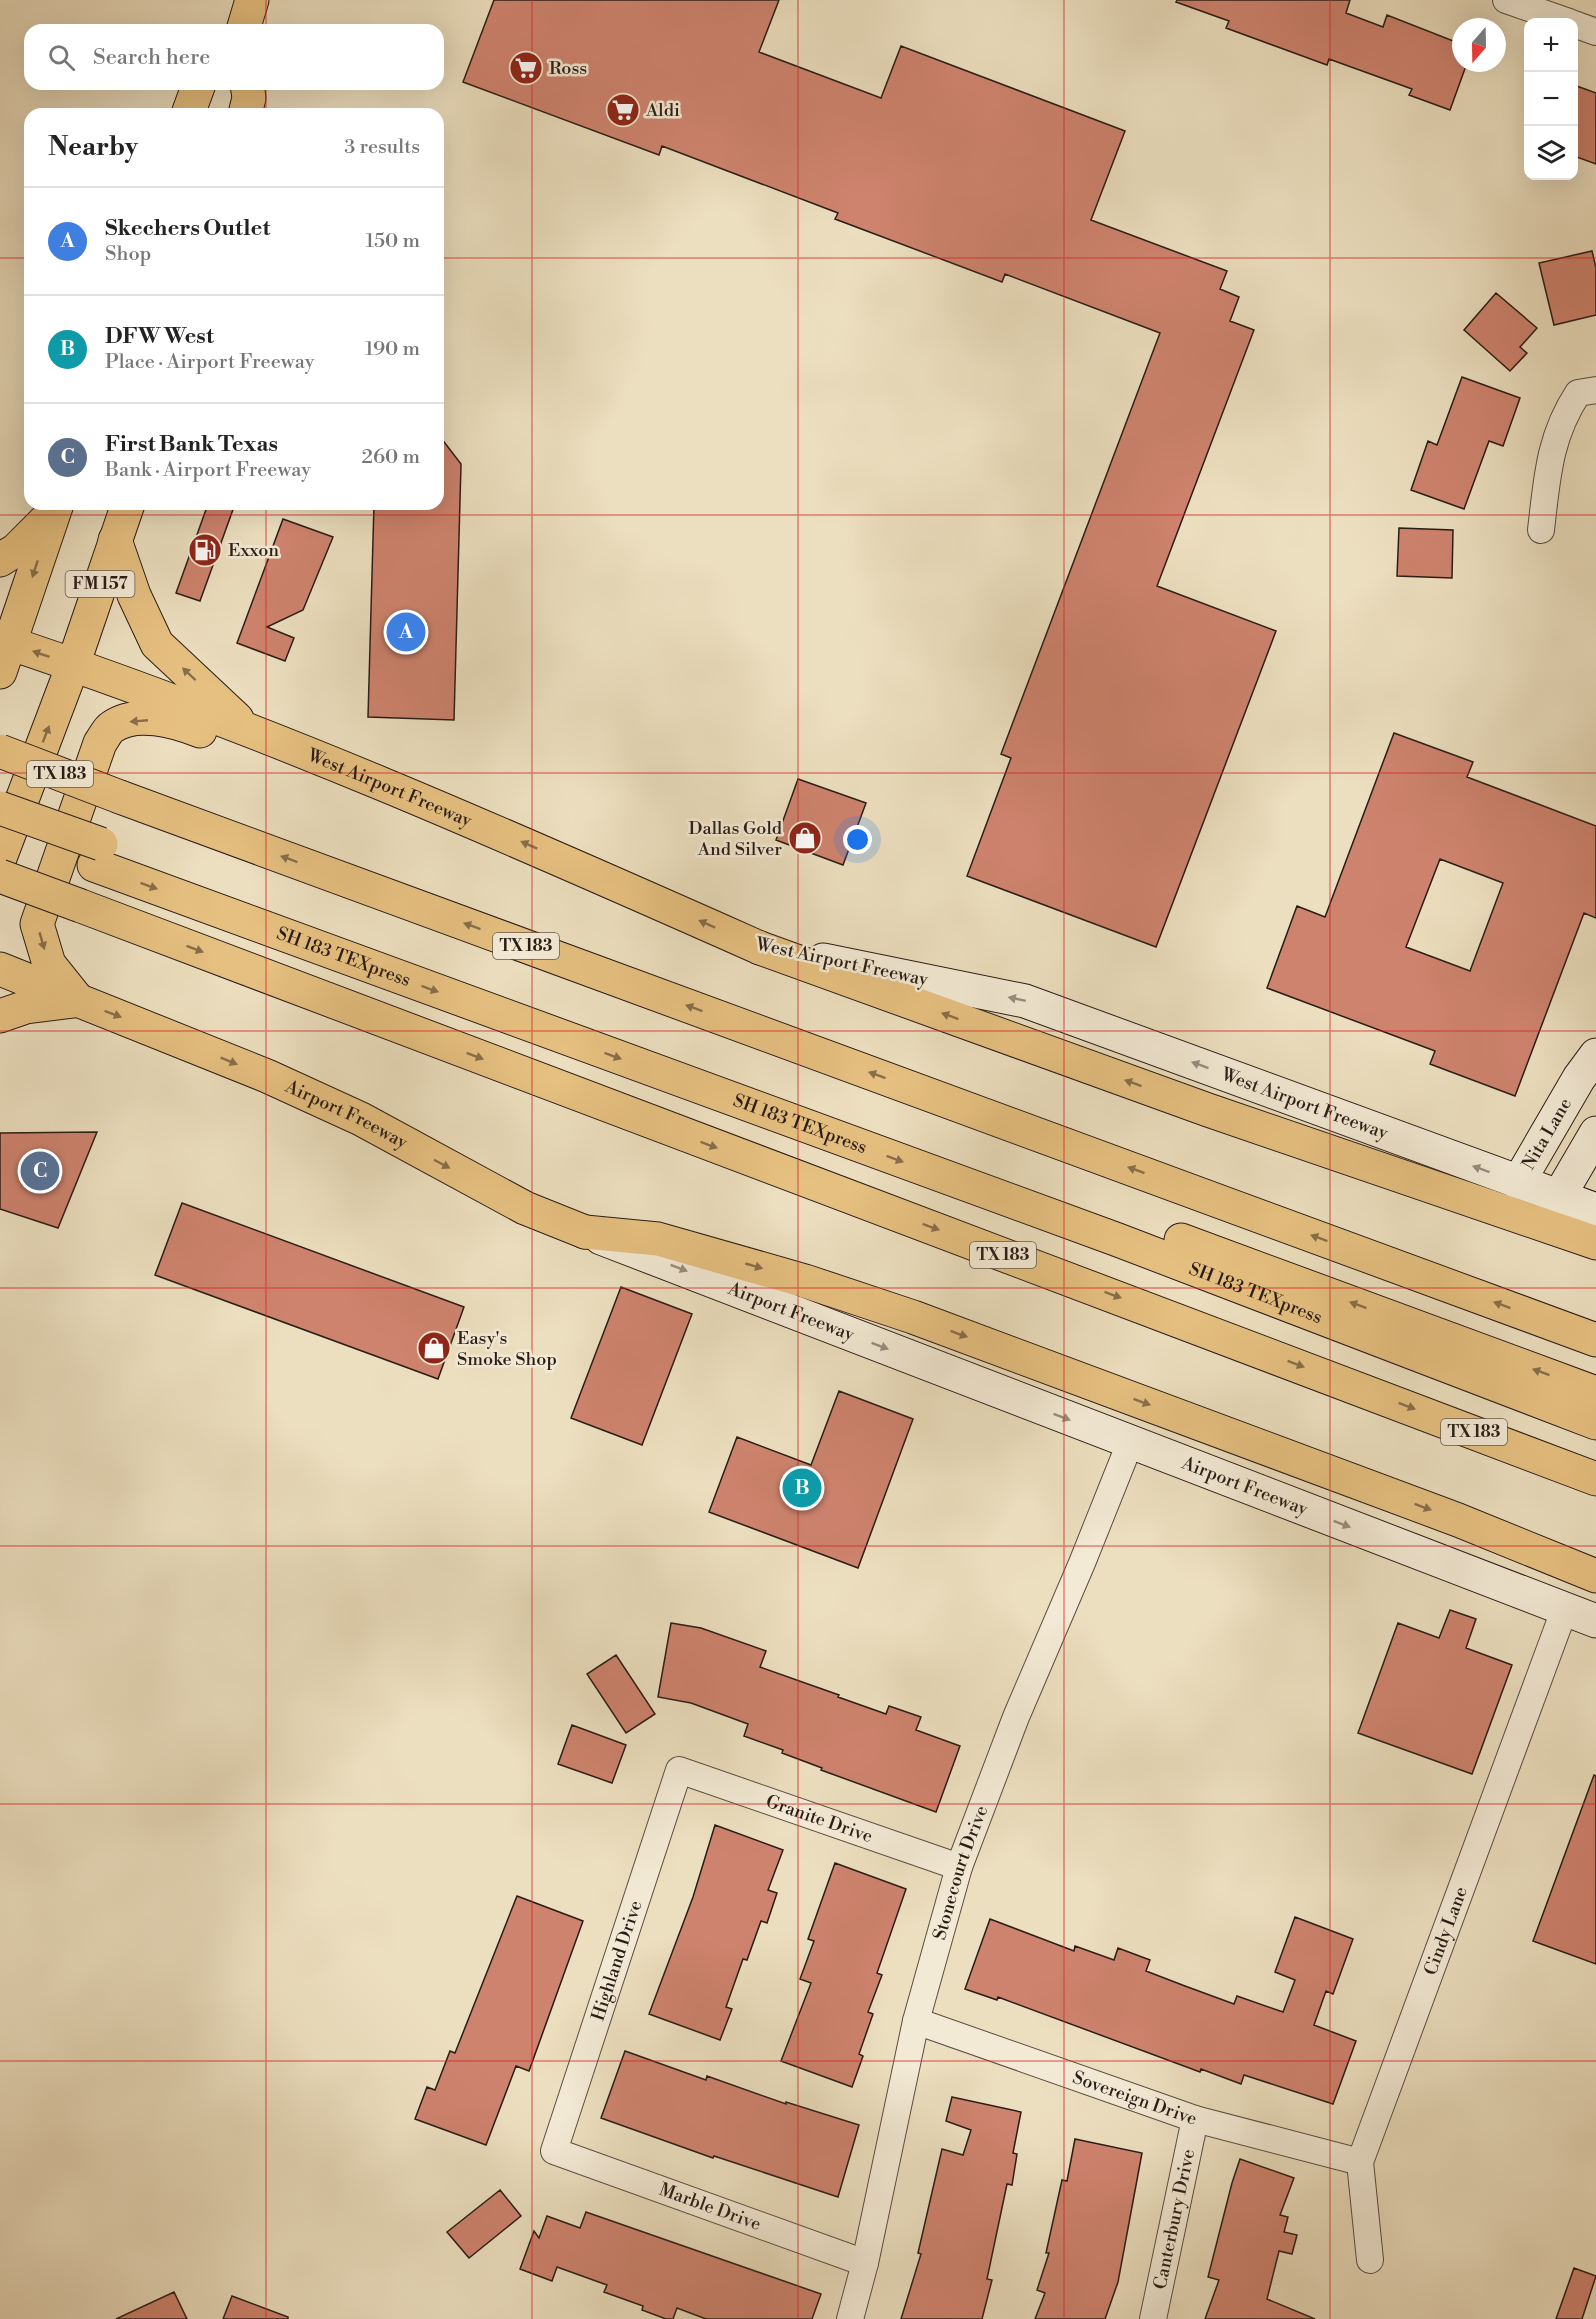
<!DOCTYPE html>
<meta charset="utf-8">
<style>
body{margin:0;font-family:"Libre Bodoni",serif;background:#f2f2f2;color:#222}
.controls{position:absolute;right:18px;top:18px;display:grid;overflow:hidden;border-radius:12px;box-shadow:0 6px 24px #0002}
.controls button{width:54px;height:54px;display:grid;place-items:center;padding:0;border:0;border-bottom:2px solid #e0e0e0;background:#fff;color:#222;font:30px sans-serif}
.compass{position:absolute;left:1452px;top:18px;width:54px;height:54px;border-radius:50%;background:#fff;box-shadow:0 6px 24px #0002;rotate:200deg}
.you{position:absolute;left:858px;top:840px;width:21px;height:21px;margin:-15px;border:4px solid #fff;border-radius:50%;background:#1a73e8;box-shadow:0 0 0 9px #1a73e833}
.badge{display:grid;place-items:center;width:39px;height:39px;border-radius:50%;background:#b45309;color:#fff;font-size:20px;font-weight:700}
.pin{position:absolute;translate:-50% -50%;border:3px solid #fff;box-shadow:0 2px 6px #0006}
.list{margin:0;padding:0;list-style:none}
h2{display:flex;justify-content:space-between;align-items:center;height:78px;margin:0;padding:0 24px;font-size:26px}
h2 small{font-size:20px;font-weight:400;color:#767676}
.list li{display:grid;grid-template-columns:39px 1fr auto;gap:18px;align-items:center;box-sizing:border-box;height:108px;padding:0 24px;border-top:2px solid #e0e0e0}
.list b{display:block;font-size:22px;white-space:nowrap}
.list p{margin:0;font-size:20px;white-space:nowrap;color:#767676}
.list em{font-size:20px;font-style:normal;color:#767676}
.icon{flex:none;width:33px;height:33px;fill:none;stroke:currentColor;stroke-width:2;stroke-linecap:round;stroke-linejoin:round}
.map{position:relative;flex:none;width:1596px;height:2319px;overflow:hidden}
.search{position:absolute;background:#fff;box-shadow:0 6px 24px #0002;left:24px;top:24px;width:420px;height:66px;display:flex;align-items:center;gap:15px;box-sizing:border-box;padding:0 21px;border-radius:18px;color:#767676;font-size:22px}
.panel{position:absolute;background:#fff;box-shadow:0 6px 24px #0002;left:24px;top:108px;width:420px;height:402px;border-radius:18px}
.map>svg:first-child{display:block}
.building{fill:#ce836e;stroke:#291c16;stroke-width:1.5;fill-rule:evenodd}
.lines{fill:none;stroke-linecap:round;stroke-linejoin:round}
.street-casing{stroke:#5a4d40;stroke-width:28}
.secondary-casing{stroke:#291c16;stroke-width:35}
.primary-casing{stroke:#291c16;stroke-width:35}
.highway-casing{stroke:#291c16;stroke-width:35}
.street{stroke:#f3ead5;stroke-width:26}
.secondary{stroke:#f3ead5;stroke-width:33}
.primary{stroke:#e6c080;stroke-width:33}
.highway{stroke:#e6c080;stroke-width:33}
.highway-bridge-casing{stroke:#291c16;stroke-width:35;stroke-linecap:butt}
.highway-bridge{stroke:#e6c080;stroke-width:33}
.oneway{fill:#886e4b}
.oneway2{fill:#988d7f}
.grid{fill:none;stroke:#d62828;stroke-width:1.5;stroke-opacity:0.55}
.labels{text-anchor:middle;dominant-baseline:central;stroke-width:5;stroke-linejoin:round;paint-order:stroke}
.shield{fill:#f3ead5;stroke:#665a4f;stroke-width:1.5}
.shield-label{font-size:16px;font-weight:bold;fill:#291c16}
.poi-label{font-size:18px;fill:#291c16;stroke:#f3ead5;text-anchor:start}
.street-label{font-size:18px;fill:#291c16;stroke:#f3ead5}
</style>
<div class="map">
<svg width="1596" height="2319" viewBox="0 0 1596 2319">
<rect width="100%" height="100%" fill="#ecdfbf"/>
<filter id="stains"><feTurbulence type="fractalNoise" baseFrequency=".00333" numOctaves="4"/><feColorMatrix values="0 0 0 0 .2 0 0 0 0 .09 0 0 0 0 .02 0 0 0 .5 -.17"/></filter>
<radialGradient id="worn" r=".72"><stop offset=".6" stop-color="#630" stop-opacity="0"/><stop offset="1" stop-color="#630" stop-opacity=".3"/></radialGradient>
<path class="building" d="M494,0H779L759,52L881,98L901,46L1125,131L1091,220L1227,271L1220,289L1239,297L1230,321L1254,330L1157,586L1276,631L1156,947L967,876L1011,758L1001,754L1160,333L1005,274L1002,282L835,219L838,213L662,146L659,155L463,82Z
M1177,0H1350L1346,13L1383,27L1387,15L1461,44V63H1467L1450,110L1409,95L1412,89L1329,59L1327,65L1226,28L1229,21L1176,2Z
M1574,85L1596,93V164L1574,156Z
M1592,251L1596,268V315L1554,325L1539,263Z
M1496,293L1537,328L1520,347L1527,353L1510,371L1464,330Z
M1462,377L1520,398L1503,446L1489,441L1464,509L1411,490L1428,441L1437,445Z
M438,434L461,464L454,720L368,717L374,504H438Z
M208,504H235L200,601L176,593Z
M283,519L333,537L303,610L267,627L294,638L285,661L237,643Z
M1399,528L1453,530L1452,578L1397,576Z
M1394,733L1473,762L1467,777L1596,826V918L1584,913L1515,1096L1430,1064L1435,1051L1267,988L1297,906L1325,917ZM1440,859L1503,883L1470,971L1406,947Z
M798,779L866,803L843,865L776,840Z
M97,1132L58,1228L0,1209V1133Z
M182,1203L464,1307L438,1379L155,1275Z
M621,1287L692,1314L642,1445L571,1418Z
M839,1391L913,1419L858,1568L709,1512L737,1437L811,1465Z
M1450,1610L1476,1619L1466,1648L1512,1665L1472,1774L1358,1733L1398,1623L1439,1638Z
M671,1623L701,1628L766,1651L760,1667L839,1695L838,1697L886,1714L889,1706L921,1717L916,1730L960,1746L936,1812L821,1770L822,1768L782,1753L783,1750L744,1736L748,1724L691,1703L658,1697Z
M616,1655L655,1714L626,1733L587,1674Z
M572,1725L626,1745L612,1783L558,1764Z
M1594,1775L1596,1776V1964L1533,1941Z
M715,1825L783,1850L768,1890L777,1893L767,1923L761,1921L747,1960L743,1959L726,2007L732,2009L720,2040L649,2014L693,1897Z
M835,1863L906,1889L877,1973L882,1975L868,2012L873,2014L859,2054L863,2056L852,2087L781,2061L811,1983L800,1979L814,1941L808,1939Z
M517,1896L583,1921L529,2071L516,2066L486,2145L415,2119L427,2087L435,2090L450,2051L455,2053Z
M1295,1917L1353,1939L1333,1994L1326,1991L1314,2025L1356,2041L1333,2104L1244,2075L1241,2084L1201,2069L1200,2072L998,1997L997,2000L965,1989L990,1919L1074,1951L1075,1946L1114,1960L1118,1948L1150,1960L1146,1971L1185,1986L1234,2004L1237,1996L1283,2012L1295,1980L1275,1972Z
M625,2051L706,2080L707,2076L786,2104V2102L859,2125L838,2197L714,2156L713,2158L601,2118Z
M952,2097L1021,2112L1013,2153L1017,2154L1012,2185L1007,2184L987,2279L992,2280L982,2319H901L921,2254L918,2253L942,2149L963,2155L971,2130L946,2121Z
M1075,2139L1142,2153L1118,2282L1105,2319H1035L1045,2293L1037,2290L1049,2253H1046L1062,2180L1067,2181Z
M1240,2159L1294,2178L1280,2215L1288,2217L1284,2232L1297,2235L1292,2254L1279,2251L1267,2299L1315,2319H1205L1219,2280L1208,2277L1232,2183Z
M500,2190L521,2216L469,2258L447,2232Z
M586,2212L821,2294L812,2319H706L677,2308L673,2319H666L642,2310L643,2306L604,2292L607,2285L557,2267L552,2281L520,2269L534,2231L539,2238L547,2216L580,2228Z
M1574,2268L1596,2276L1582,2319H1556Z
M174,2292L187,2319H116Z
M232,2296L288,2317V2319H223Z"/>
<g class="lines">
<defs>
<g id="street">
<path d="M1506,0L1569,22"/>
<path d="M1574,24L1596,32"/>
<path d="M1541,530C1547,479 1549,437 1578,393L1596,390"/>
<path id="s1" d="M916,2021L1195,2119L1360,2162"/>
<path id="s2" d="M1370,2260L1360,2162L1565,1608"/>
<path id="s3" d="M865,2263L554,2151L679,1770L959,1867"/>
<path id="s4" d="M850,2319L865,2263L916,2021L959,1867L1016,1717L1082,1563L1130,1443"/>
<path id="s5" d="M1153,2319L1195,2119"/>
</g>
<g id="secondary">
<path id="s6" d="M823,960L1025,1001L1596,1210"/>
<path id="s7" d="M1518,1183L1579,1078L1596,1055"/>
<path d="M1558,1198L1596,1133"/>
<path id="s8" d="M601,1238L1596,1621"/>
</g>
<g id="primary">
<path d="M243,30L252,0"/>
<path d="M188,114L199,84"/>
<path d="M245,114L249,98L247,84"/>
<path d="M115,540L134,595L157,644L237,719"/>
<path d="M0,560L16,550L50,516"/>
<path id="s9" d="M0,640C260,726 510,837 760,948"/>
<path d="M0,672L57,504"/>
<path d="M0,858L73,665L128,504"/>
<path id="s10" d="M0,969L267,1076L361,1119L525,1208L585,1232"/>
<path d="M77,999L49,964L37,924L100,743C104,738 107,730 112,727C136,710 175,721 200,731"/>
<path d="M0,1016L26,1007L74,1001"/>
</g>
<g id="highway">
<path d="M120,797L1596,1340"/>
<path id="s11" d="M94,865L1118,1240L1596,1423"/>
<path d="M81,906L1596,1479"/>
<path d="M760,948L1208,1110L1596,1243"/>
<path d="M585,1232L658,1239L805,1281L913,1317L1458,1520L1596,1576"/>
<path d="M1181,1240L1596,1393"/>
</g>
</defs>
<use href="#street" class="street-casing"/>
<use href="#secondary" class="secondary-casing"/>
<use href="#primary" class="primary-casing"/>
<use href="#highway" class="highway-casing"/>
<use href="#street" class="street"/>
<use href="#secondary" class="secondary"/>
<use href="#primary" class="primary"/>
<use href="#highway" class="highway"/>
<defs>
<path id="highway-bridge" d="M0,751L120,797
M0,808L101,844
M0,876L81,906"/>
</defs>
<use href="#highway-bridge" class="highway-bridge-casing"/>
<use href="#highway-bridge" class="highway-bridge"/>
</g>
<defs><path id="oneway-solid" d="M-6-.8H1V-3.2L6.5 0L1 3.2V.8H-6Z" transform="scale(1.5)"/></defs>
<g class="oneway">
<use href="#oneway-solid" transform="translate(35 569) rotate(108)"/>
<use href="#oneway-solid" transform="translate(41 654) rotate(-161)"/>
<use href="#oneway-solid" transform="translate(189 674) rotate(-137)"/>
<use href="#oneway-solid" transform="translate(139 721) rotate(175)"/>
<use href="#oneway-solid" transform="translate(46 734) rotate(-69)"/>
<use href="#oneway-solid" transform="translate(529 845) rotate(-156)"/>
<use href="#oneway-solid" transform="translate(289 859) rotate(-160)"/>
<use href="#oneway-solid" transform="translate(149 886) rotate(20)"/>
<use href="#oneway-solid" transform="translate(707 924) rotate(-156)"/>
<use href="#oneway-solid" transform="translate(472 926) rotate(-160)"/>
<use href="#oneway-solid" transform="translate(42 941) rotate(74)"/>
<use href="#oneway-solid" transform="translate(195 949) rotate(21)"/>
<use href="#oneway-solid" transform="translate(430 989) rotate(20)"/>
<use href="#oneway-solid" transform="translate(694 1008) rotate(-160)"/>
<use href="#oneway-solid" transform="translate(113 1014) rotate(21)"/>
<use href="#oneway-solid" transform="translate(950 1016) rotate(-160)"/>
<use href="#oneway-solid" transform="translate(475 1056) rotate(21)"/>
<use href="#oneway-solid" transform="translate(613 1056) rotate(20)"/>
<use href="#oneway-solid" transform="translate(229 1061) rotate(22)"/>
<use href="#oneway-solid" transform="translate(877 1075) rotate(-160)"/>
<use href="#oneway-solid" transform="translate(1133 1083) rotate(-160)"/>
<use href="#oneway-solid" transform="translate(709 1145) rotate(20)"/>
<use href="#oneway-solid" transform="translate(895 1159) rotate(20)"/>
<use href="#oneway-solid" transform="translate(442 1164) rotate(28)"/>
<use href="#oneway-solid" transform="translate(1136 1170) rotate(-160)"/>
<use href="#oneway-solid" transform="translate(931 1227) rotate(20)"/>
<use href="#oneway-solid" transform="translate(1319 1238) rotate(-160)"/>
<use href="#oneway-solid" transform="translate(754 1266) rotate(16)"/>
<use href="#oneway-solid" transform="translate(1113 1295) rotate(20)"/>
<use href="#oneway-solid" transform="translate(1358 1305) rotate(-160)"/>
<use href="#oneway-solid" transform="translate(1502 1305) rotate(-160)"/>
<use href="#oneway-solid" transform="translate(959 1334) rotate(20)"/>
<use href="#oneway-solid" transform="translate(1296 1364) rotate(21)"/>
<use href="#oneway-solid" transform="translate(1541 1372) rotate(-160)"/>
<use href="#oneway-solid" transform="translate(1142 1402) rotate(20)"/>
<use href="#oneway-solid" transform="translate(1407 1406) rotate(21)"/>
<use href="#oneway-solid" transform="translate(1423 1507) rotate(20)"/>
</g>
<g class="oneway2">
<use href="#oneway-solid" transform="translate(1017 999) rotate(-168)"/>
<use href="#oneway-solid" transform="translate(1200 1065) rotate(-160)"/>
<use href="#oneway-solid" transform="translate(1481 1169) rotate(-160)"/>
<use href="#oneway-solid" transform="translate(679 1268) rotate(21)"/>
<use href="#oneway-solid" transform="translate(880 1346) rotate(21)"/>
<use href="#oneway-solid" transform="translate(1062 1417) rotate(21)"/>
<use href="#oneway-solid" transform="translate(1342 1524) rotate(21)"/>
</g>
<path class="grid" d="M266,0V30M532,0V2319M798,0V2319M1064,0V2319M1330,0V2319M266,84V114M0,258H30M438,258H1596M266,504V2319M0,515H1596M0,773H1596M0,1031H1596M0,1288H1596M0,1546H1596M0,1804H1596M0,2061H1596"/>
<defs>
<symbol id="supermarket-disc" viewBox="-11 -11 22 22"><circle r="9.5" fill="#8f2418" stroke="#f3ead5"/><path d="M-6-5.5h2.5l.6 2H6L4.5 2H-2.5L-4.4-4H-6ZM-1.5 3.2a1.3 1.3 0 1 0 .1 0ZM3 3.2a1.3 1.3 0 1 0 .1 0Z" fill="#fff"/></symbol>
<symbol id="fuel-disc" viewBox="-11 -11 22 22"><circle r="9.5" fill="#8f2418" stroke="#f3ead5"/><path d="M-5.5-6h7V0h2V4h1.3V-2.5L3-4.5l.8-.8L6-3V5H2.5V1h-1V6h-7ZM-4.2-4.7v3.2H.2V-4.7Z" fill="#fff"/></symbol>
<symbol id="shop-disc" viewBox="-11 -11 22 22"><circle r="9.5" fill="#8f2418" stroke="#f3ead5"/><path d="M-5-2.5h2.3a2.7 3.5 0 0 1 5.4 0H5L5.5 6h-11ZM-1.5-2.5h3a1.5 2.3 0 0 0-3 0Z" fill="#fff"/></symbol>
</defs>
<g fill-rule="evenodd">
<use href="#supermarket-disc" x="507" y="49" width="38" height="38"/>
<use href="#supermarket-disc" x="604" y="91" width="38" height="38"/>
<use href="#fuel-disc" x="186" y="531" width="38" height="38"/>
<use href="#shop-disc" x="786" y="819" width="38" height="38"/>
<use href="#shop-disc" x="415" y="1329" width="38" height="38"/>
</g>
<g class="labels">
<g class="shield">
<rect x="65.5" y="571" width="69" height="26" rx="4.5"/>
<rect x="27" y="761" width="66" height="26" rx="4.5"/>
<rect x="493" y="933" width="66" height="26" rx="4.5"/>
<rect x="970" y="1242" width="66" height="26" rx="4.5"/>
<rect x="1441" y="1419" width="66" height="26" rx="4.5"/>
</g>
<g class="shield-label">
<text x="100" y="584">FM 157</text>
<text x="60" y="774">TX 183</text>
<text x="526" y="946">TX 183</text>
<text x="1003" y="1255">TX 183</text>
<text x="1474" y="1432">TX 183</text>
</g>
<g class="poi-label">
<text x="549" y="68">Ross</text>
<text x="646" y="110">Aldi</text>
<text x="228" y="550">Exxon</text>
<text x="782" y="828" text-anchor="end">Dallas Gold<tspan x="782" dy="21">And Silver</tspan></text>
<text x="457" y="1338">Easy's<tspan x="457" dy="21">Smoke Shop</tspan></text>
</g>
<g class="street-label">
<text stroke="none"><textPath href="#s9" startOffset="417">West Airport Freeway</textPath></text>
<text stroke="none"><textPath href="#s11" startOffset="266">SH 183 TEXpress</textPath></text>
<text transform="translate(842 962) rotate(12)">West Airport Freeway</text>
<text stroke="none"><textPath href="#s6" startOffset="504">West Airport Freeway</textPath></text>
<text stroke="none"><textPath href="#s10" startOffset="376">Airport Freeway</textPath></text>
<text stroke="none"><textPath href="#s11" startOffset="752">SH 183 TEXpress</textPath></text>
<text stroke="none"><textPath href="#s7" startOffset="57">Nita Lane</textPath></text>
<text stroke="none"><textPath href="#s11" startOffset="1238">SH 183 TEXpress</textPath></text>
<text stroke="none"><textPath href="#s8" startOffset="204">Airport Freeway</textPath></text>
<text stroke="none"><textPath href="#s8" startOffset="690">Airport Freeway</textPath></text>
<text stroke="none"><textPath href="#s3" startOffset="880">Granite Drive</textPath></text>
<text stroke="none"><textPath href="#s4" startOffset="460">Stonecourt Drive</textPath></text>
<text stroke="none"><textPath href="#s2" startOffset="345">Cindy Lane</textPath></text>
<text stroke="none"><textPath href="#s3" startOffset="531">Highland Drive</textPath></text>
<text stroke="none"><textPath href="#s1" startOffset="232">Sovereign Drive</textPath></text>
<text transform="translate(710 2207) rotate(20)">Marble Drive</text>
<text stroke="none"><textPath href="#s5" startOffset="102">Canterbury Drive</textPath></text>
</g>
</g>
<rect width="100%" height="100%" filter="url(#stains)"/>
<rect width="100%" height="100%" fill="url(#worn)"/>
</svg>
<div class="controls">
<button>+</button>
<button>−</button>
<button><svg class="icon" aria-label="layers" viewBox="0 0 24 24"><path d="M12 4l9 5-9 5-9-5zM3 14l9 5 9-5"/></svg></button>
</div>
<svg class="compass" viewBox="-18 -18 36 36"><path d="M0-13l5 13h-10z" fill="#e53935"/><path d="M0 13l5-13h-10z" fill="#767676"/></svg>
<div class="you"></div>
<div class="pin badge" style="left:406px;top:632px;background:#3f7fe0">A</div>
<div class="pin badge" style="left:802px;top:1488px;background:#0f9aa8">B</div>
<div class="pin badge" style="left:40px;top:1171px;background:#5c6f8a">C</div>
<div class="search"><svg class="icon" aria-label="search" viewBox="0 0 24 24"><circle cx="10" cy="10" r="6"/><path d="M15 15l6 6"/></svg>Search here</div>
<section class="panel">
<h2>Nearby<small>3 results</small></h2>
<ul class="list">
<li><span class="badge" style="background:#3f7fe0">A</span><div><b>Skechers Outlet</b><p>Shop</p></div><em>150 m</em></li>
<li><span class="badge" style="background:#0f9aa8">B</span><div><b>DFW West</b><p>Place · Airport Freeway</p></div><em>190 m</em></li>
<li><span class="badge" style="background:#5c6f8a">C</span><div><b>First Bank Texas</b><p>Bank · Airport Freeway</p></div><em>260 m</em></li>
</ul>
</section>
</div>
